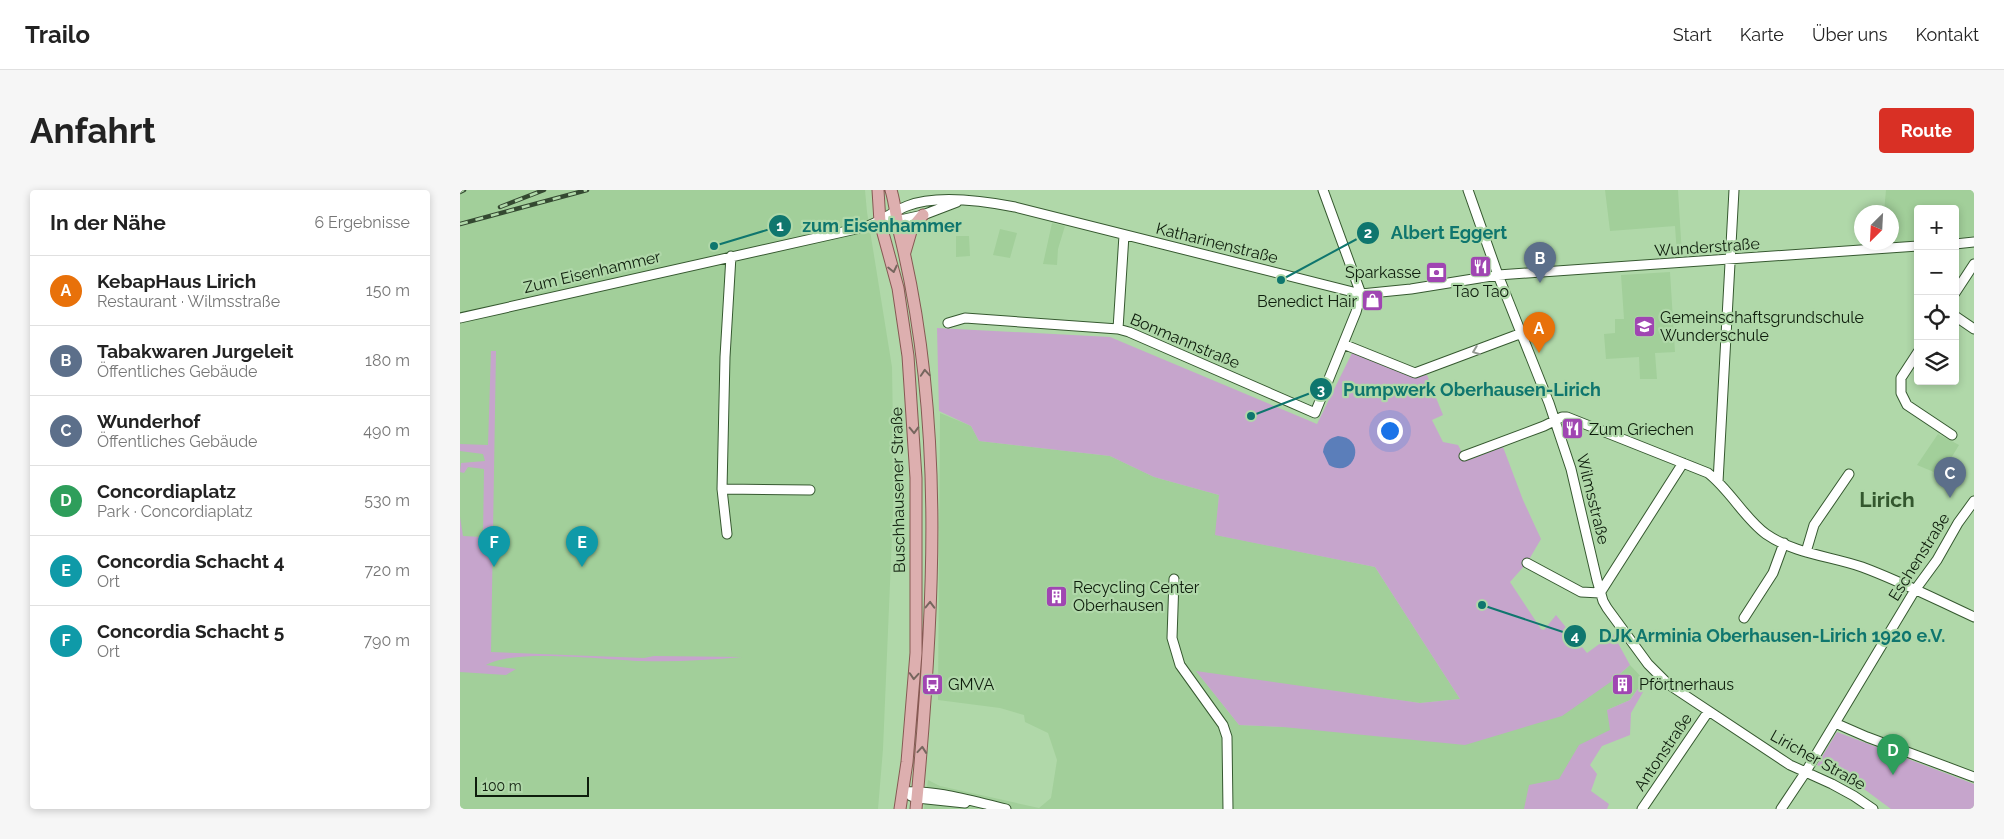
<!DOCTYPE html>
<html lang="de">
<meta charset="utf-8">
<style>
body{margin:0;font-family:Raleway,sans-serif;background:#f6f6f6;color:#222}
.controls{position:absolute;right:15px;top:15px;display:grid;overflow:hidden;border-radius:5px;box-shadow:0 2px 8px #0003}
.controls button{width:45px;height:45px;display:grid;place-items:center;padding:0;border:0;border-bottom:1px solid #e0e0e0;background:#fff;color:#222;font:25px sans-serif}
.compass{position:absolute;left:1394px;top:15px;width:45px;height:45px;border-radius:50%;background:#fff;box-shadow:0 2px 8px #0003;rotate:204deg}
.scale{position:absolute;left:15px;bottom:12px;width:114px;box-sizing:border-box;padding-left:5px;border:2px solid #0e1d0c;border-top:0;font-size:14px;line-height:18px;white-space:nowrap;color:#0e1d0c;-webkit-text-stroke:4px #b0d8a9;paint-order:stroke}
.you{position:absolute;left:929px;top:240px;width:18px;height:18px;margin:-12px;border:4px solid #fff;border-radius:50%;background:#1a73e8;box-shadow:0 0 0 8px #1a73e833}
.badge{display:grid;place-items:center;width:32px;height:32px;border-radius:50%;background:#d93025;color:#fff;font-size:16px;font-weight:700}
.pin{position:absolute;translate:-50% -41px;filter:drop-shadow(0 1px 2px #0008)}
.pin::after{content:'';position:absolute;top:26px;width:18px;height:15px;background:inherit;clip-path:polygon(0 0,100% 0,50% 100%)}
.list{margin:0;padding:0;list-style:none}
h2{display:flex;justify-content:space-between;align-items:center;height:65px;margin:0;padding:0 20px;font-size:21px}
h2 small{font-size:16px;font-weight:400;color:#767676}
.list li{display:grid;grid-template-columns:32px 1fr auto;gap:15px;align-items:center;box-sizing:border-box;height:70px;padding:0 20px;border-top:1px solid #e0e0e0}
.list b{display:block;font-size:19px;white-space:nowrap}
.list p{margin:0;font-size:16px;white-space:nowrap;color:#767676}
.list em{font-size:16px;font-style:normal;color:#767676}
.icon{flex:none;width:28px;height:28px;fill:none;stroke:currentColor;stroke-width:2;stroke-linecap:round;stroke-linejoin:round}
.map{position:relative;flex:none;width:1514px;height:619px;overflow:hidden;border-radius:5px}
header{display:flex;align-items:center;gap:30px;box-sizing:border-box;height:70px;padding:0 25px;background:#fff;border-bottom:1px solid #e0e0e0}
header strong{font-size:24px}
nav{display:flex;gap:28px;margin-inline-start:auto;font-size:18px}
.intro{display:flex;align-items:center;justify-content:space-between;box-sizing:border-box;height:120px;padding:0 30px}
h1{margin:0;font-size:35px}
.button{padding:12px 22px;border-radius:5px;background:#d93025;color:#fff;font-size:18px;font-weight:700}
main{display:flex;gap:30px;padding:0 30px}
aside{flex:1;background:#fff;border-radius:5px;box-shadow:0 2px 8px #0003}
.map>svg:first-child{display:block}
.built{fill:#a2cf9a}
.green{fill:#c6a5cc}
.water{fill:#5b7eba}
.lines{fill:none;stroke-linecap:round;stroke-linejoin:round}
.minor-casing{stroke:#365930;stroke-width:11}
.major-casing{stroke:#865953;stroke-width:13}
.minor{stroke:#fff;stroke-width:9}
.major{stroke:#ddafaf;stroke-width:11}
.rail-casing{stroke:#344931;stroke-width:4.5}
.rail{stroke:#b0d8a9;stroke-width:2.5;stroke-dasharray:8;stroke-linecap:butt}
.oneway{stroke:#76665e}
.oneway2{stroke:#939992}
.labels{text-anchor:middle;dominant-baseline:central;stroke-width:4.5;stroke-linejoin:round;paint-order:stroke}
.street-label{font-size:16px;fill:#0e1d0c;stroke:#b0d8a9}
.poi-label{font-size:16px;fill:#0e1d0c;stroke:#b0d8a9;text-anchor:start}
.district-label{font-size:21px;font-weight:bold;fill:#33572e;stroke:#b0d8a9}
.leader{fill:none;stroke:#0f766e;stroke-width:2}
.callout-dot{fill:#0f766e;stroke:#b0d8a9;stroke-width:2}
.mark-label{font-size:15px;text-anchor:middle;font-weight:bold;fill:#fff}
.callout-label{font-size:18px;text-anchor:middle;font-weight:bold;fill:#0f766e;stroke:#b0d8a9;stroke-width:4.5;stroke-linejoin:round;paint-order:stroke}
</style>
<header>
<strong>Trailo</strong>
<nav><a>Start</a><a>Karte</a><a>Über uns</a><a>Kontakt</a></nav>
</header>
<div class="intro"><h1>Anfahrt</h1><a class="button">Route</a></div>
<main>
<aside>
<h2>In der Nähe<small>6 Ergebnisse</small></h2>
<ul class="list">
<li><span class="badge" style="background:#e8710a">A</span><div><b>KebapHaus Lirich</b><p>Restaurant · Wilmsstraße</p></div><em>150 m</em></li>
<li><span class="badge" style="background:#5c6f8a">B</span><div><b>Tabakwaren Jurgeleit</b><p>Öffentliches Gebäude</p></div><em>180 m</em></li>
<li><span class="badge" style="background:#5c6f8a">C</span><div><b>Wunderhof</b><p>Öffentliches Gebäude</p></div><em>490 m</em></li>
<li><span class="badge" style="background:#2e9e5b">D</span><div><b>Concordiaplatz</b><p>Park · Concordiaplatz</p></div><em>530 m</em></li>
<li><span class="badge" style="background:#0f9aa8">E</span><div><b>Concordia Schacht 4</b><p>Ort</p></div><em>720 m</em></li>
<li><span class="badge" style="background:#0f9aa8">F</span><div><b>Concordia Schacht 5</b><p>Ort</p></div><em>790 m</em></li>
</ul>
</aside>
<div class="map">
<svg width="1514" height="619" viewBox="0 0 1514 619">
<rect width="100%" height="100%" fill="#b0d8a9"/>
<path class="built" d="M0,0H405L407,22L432,177L434,299L423,559L418,619H0Z
M1145,0H1218L1222,65H1217L1215,36L1150,41Z
M1426,0H1514V46L1495,48V19H1458V51L1420,54L1432,52V22H1424Z
M592,33L605,36L598,59L597,75L583,74Z
M540,39L557,43L550,68L533,65Z
M496,46H509L510,66L496,67Z
M1210,82L1215,162L1195,163L1197,189H1180L1179,167L1146,169L1144,144L1155,143V129H1164L1161,85Z
M480,223L511,236L519,251L650,266L694,287L759,305L756,345L915,377L1000,509L960,513L737,482L779,535L823,537L1152,491L1170,475L1184,490L1170,510L1147,520L1157,545L1122,570L1102,619H464L468,590L480,596L579,618L591,608L597,570L588,543L565,532L564,525L540,518L478,510Z
M1478,244L1499,255L1481,285L1457,275Z"/>
<path class="green" d="M477,138L650,147L857,234L893,161L954,186L967,185L983,225L972,230L983,252L998,255L1004,266L1011,269L1043,257L1063,310L1081,349L1067,373L1050,392L1081,439L1084,440L1096,425L1127,463L1153,444L1170,475L1152,491L1102,526L1005,555L823,537L779,535L736,481L960,513L1000,509L915,377L755,345L759,305L694,287L650,266L519,251L511,236L479,221Z
M31,161H36L31,462L184,468L194,466L282,467C249,470 216,472 182,471C145,470 55,458 26,475L56,479L46,485L0,482V327L3,346L23,347L24,279L8,277L4,283L0,282L1,273L25,271L23,264L0,261V254L28,255Z
M1184,490L1183,502L1171,523L1170,545L1142,556L1130,575L1137,584L1131,601L1149,614L1147,619H1064L1069,595L1099,589L1119,555L1150,540L1147,520L1170,510Z
M1377,542L1514,594V619H1431L1404,599L1357,575Z"/>
<path class="water" d="M878,246C908,248 895,290 869,275L863,262C864,253 869,248 878,246Z"/>
<g class="lines">
<defs>
<path id="minor" d="M1008,0L1038,85L1089,213L1111,279L1137,390L1143,411L1147,418L1188,474L1208,494L1330,575L1372,594L1394,606L1413,619
M431,32L463,25L497,12
M1495,54L1514,52
M271,66L265,167L262,299L350,300
M1495,103L1514,74
M1495,126L1514,139
M0,128L405,37C420,32 432,22 447,16C477,4 524,11 555,17L901,104L951,99L1038,85L1458,56
M488,133L505,128L658,139L669,142L855,223L896,122L901,104L863,0
M658,139L664,45
M883,154L955,183L1062,143
M1458,162L1441,188V203L1447,215L1492,245
M1004,266L1084,236L1102,227H1107L1248,283C1270,300 1285,329 1306,344C1335,364 1370,366 1402,377C1440,391 1477,410 1514,427
M1258,292L1274,0
M262,299L267,344
M1346,362L1354,335L1389,284
M1067,373L1121,402L1140,403
M714,389L712,448L720,475L763,535L767,547L768,619
M1140,403L1223,273
M1284,428L1313,383L1324,353
M1375,533L1407,547L1514,587
M442,602C478,600 511,611 546,619
M451,606L457,608L505,613
M1182,619L1248,522
M1321,619L1345,583L1455,400L1477,370L1498,333L1514,311"/>
<path id="major" d="M418,0L420,32L438,98L448,166L456,288V463L447,572L440,619
M431,0C435,13 436,27 439,41C486,229 474,427 456,619
M445,62L452,38L463,25"/>
</defs>
<use href="#minor" class="minor-casing"/>
<use href="#major" class="major-casing"/>
<use href="#minor" class="minor"/>
<use href="#major" class="major"/>
<defs>
<path id="rail" d="M0,2L4,0
M40,17L84,0
M0,34L127,0"/>
</defs>
<use href="#rail" class="rail-casing"/>
<use href="#rail" class="rail"/>
</g>
<defs><path id="oneway-chevron" d="M-2-3.5L2.5 0L-2 3.5" fill="none" stroke-width="1.6" stroke-linecap="round" stroke-linejoin="round" transform="scale(1.25)"/></defs>
<g class="oneway">
<use href="#oneway-chevron" transform="translate(433 79) rotate(77)"/>
<use href="#oneway-chevron" transform="translate(465 183) rotate(-94)"/>
<use href="#oneway-chevron" transform="translate(454 240) rotate(88)"/>
<use href="#oneway-chevron" transform="translate(470 415) rotate(-89)"/>
<use href="#oneway-chevron" transform="translate(454 486) rotate(94)"/>
<use href="#oneway-chevron" transform="translate(462 560) rotate(-85)"/>
</g>
<use class="oneway2" href="#oneway-chevron" transform="translate(1016 161) rotate(159)"/>
<defs>
<symbol id="restaurant-square" viewBox="-11 -11 22 22"><rect x="-9" y="-9" width="18" height="18" rx="4" fill="#a046b2" stroke="#b0d8a9"/><path d="M-5-6h1v4h1v-4h1v4h1v-4h1v5L-1.5 .5V6h-2V.5L-5-1ZM5-6V6H3V1.5H1.5Q1.5-4 5-6Z" fill="#fff"/></symbol>
<symbol id="bank-square" viewBox="-11 -11 22 22"><rect x="-9" y="-9" width="18" height="18" rx="4" fill="#a046b2" stroke="#b0d8a9"/><path d="M-6-4H6V4H-6ZM0-2.3a2.3 2.3 0 1 0 0 4.6a2.3 2.3 0 1 0 0-4.6Z" fill="#fff"/></symbol>
<symbol id="shop-square" viewBox="-11 -11 22 22"><rect x="-9" y="-9" width="18" height="18" rx="4" fill="#a046b2" stroke="#b0d8a9"/><path d="M-5-2.5h2.3a2.7 3.5 0 0 1 5.4 0H5L5.5 6h-11ZM-1.5-2.5h3a1.5 2.3 0 0 0-3 0Z" fill="#fff"/></symbol>
<symbol id="school-square" viewBox="-11 -11 22 22"><rect x="-9" y="-9" width="18" height="18" rx="4" fill="#a046b2" stroke="#b0d8a9"/><path d="M0-5L7-2L0 1L-7-2ZM-4 1L0 2.5L4 1V4Q0 6-4 4Z" fill="#fff"/></symbol>
<symbol id="building-square" viewBox="-11 -11 22 22"><rect x="-9" y="-9" width="18" height="18" rx="4" fill="#a046b2" stroke="#b0d8a9"/><path d="M-4-6H4V6H1V3H-1V6H-4ZM-2.5-4.3h1.7v1.8h-1.7ZM.8-4.3h1.7v1.8H.8ZM-2.5-1h1.7V.8h-1.7ZM.8-1h1.7V.8H.8Z" fill="#fff"/></symbol>
<symbol id="bus-square" viewBox="-11 -11 22 22"><rect x="-9" y="-9" width="18" height="18" rx="4" fill="#a046b2" stroke="#b0d8a9"/><path d="M-5-6H5V4H4V6H2V4H-2V6H-4V4H-5ZM-3.5-4V0h7V-4ZM-3.5 1.2v1.5H-2V1.2ZM2 1.2v1.5H3.5V1.2Z" fill="#fff"/></symbol>
</defs>
<g fill-rule="evenodd">
<use href="#restaurant-square" x="1008" y="64" width="25" height="25"/>
<use href="#bank-square" x="964" y="70" width="25" height="25"/>
<use href="#shop-square" x="900" y="98" width="25" height="25"/>
<use href="#school-square" x="1172" y="124" width="25" height="25"/>
<use href="#restaurant-square" x="1100" y="226" width="25" height="25"/>
<use href="#building-square" x="584" y="394" width="25" height="25"/>
<use href="#bus-square" x="460" y="482" width="25" height="25"/>
<use href="#building-square" x="1150" y="482" width="25" height="25"/>
</g>
<g class="labels">
<g class="street-label">
<text transform="translate(757 53) rotate(14)">Katharinenstraße</text>
<text transform="translate(1247 57) rotate(-4)">Wunderstraße</text>
<text transform="translate(132 82) rotate(-13)">Zum Eisenhammer</text>
<text transform="translate(725 151) rotate(23)">Bonmannstraße</text>
<text transform="translate(438 300) rotate(-91)">Buschhausener Straße</text>
<text transform="translate(1133 309) rotate(76)">Wilmsstraße</text>
<text transform="translate(1459 367) rotate(-58)">Eschenstraße</text>
<text transform="translate(1203 562) rotate(-56)">Antonstraße</text>
<text transform="translate(1358 570) rotate(29)">Liricher Straße</text>
</g>
<g class="poi-label">
<text x="961" y="82" text-anchor="end">Sparkasse</text>
<text x="1021" y="101" text-anchor="middle">Tao Tao</text>
<text x="897" y="111" text-anchor="end">Benedict Hair</text>
<text x="1200" y="127">Gemeinschaftsgrundschule<tspan x="1200" dy="18">Wunderschule</tspan></text>
<text x="1129" y="239">Zum Griechen</text>
<text x="613" y="397">Recycling Center<tspan x="613" dy="18">Oberhausen</tspan></text>
<text x="488" y="494">GMVA</text>
<text x="1179" y="494">Pförtnerhaus</text>
</g>
<g class="district-label">
<text x="1427" y="309">Lirich</text>
</g>
</g>
<path class="leader" d="M254 56L320 36M821 90L908 43M791 226L861 199M1022 415L1115 446"/>
<g class="callout-dot">
<circle cx="254" cy="56" r="5"/>
<circle cx="821" cy="90" r="5"/>
<circle cx="791" cy="226" r="5"/>
<circle cx="1022" cy="415" r="5"/>
<circle cx="320" cy="36" r="12"/>
<circle cx="908" cy="43" r="12"/>
<circle cx="861" cy="199" r="12"/>
<circle cx="1115" cy="446" r="12"/>
</g>
<g class="mark-label">
<text x="320" y="41">1</text>
<text x="908" y="48">2</text>
<text x="861" y="205">3</text>
<text x="1115" y="451">4</text>
</g>
<g class="callout-label">
<text x="422" y="42">zum Eisenhammer</text>
<text x="989" y="49">Albert Eggert</text>
<text x="1012" y="206">Pumpwerk Oberhausen-Lirich</text>
<text x="1312" y="452">DJK Arminia Oberhausen-Lirich 1920 e.V.</text>
</g>
</svg>
<div class="controls">
<button>+</button>
<button>−</button>
<button><svg class="icon" aria-label="locate" viewBox="0 0 24 24"><circle cx="12" cy="12" r="6"/><path d="M12 2v4M12 18v4M2 12h4M18 12h4"/></svg></button>
<button><svg class="icon" aria-label="layers" viewBox="0 0 24 24"><path d="M12 4l9 5-9 5-9-5zM3 14l9 5 9-5"/></svg></button>
</div>
<svg class="compass" viewBox="-18 -18 36 36"><path d="M0-13l5 13h-10z" fill="#e53935"/><path d="M0 13l5-13h-10z" fill="#767676"/></svg>
<div class="scale">100 m</div>
<div class="you"></div>
<div class="pin badge" style="left:1079px;top:163px;background:#e8710a">A</div>
<div class="pin badge" style="left:1080px;top:93px;background:#5c6f8a">B</div>
<div class="pin badge" style="left:1490px;top:308px;background:#5c6f8a">C</div>
<div class="pin badge" style="left:1433px;top:585px;background:#2e9e5b">D</div>
<div class="pin badge" style="left:122px;top:377px;background:#0f9aa8">E</div>
<div class="pin badge" style="left:34px;top:377px;background:#0f9aa8">F</div>
</div>
</main>
